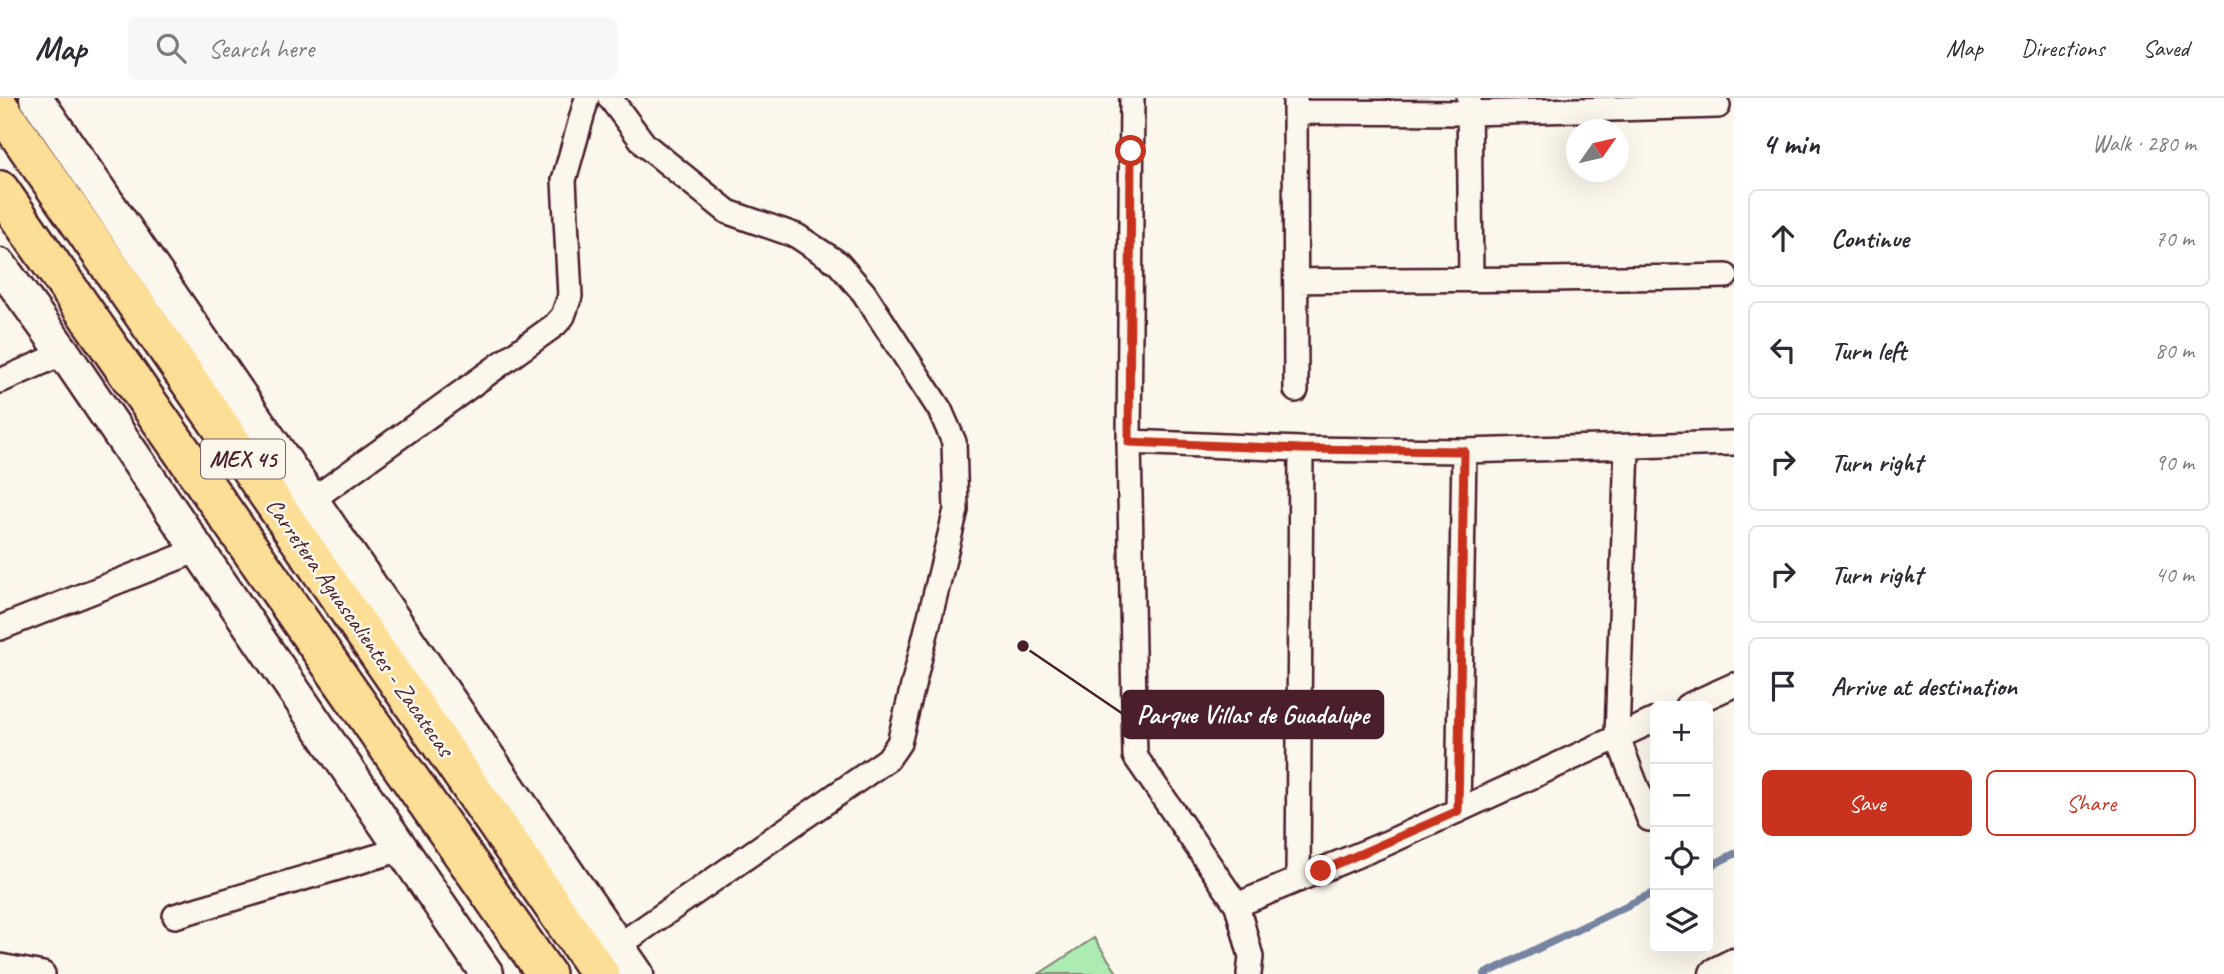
<!DOCTYPE html>
<meta charset="utf-8">
<style>
body{margin:0;font-family:Caveat,sans-serif;background:#f7f7f7;color:#2b2b33}
.controls{position:absolute;right:21px;bottom:21px;display:grid;overflow:hidden;border-radius:10px;box-shadow:0 7px 28px #0002}
.controls button{width:63px;height:63px;display:grid;place-items:center;padding:0;border:0;border-bottom:2px solid #e1e1e2;background:#fff;color:#2b2b33;font:35px sans-serif}
.compass{position:absolute;left:1566px;top:21px;width:63px;height:63px;border-radius:50%;background:#fff;box-shadow:0 7px 28px #0002;rotate:56deg}
.stop{position:absolute;width:21px;height:21px;margin:-16px;border:5px solid #c8321e;border-radius:50%;background:#fff}
.stop.end{background:#c8321e;border-color:#fff;box-shadow:0 2px 7px #0008}
.list{margin:0;padding:0;list-style:none}
h2{display:flex;justify-content:space-between;align-items:center;height:91px;margin:0;padding:0 28px;font-size:30px}
h2 small{font-size:23px;font-weight:400;color:#7c7c81}
.list li{display:grid;grid-template-columns:46px 1fr auto;gap:21px;align-items:center;box-sizing:border-box;height:98px;margin:0 14px 14px;padding:0 14px;border:2px solid #e1e1e2;border-radius:10px}
.list b{display:block;font-size:26px;white-space:nowrap}
.list em{font-size:23px;font-style:normal;color:#7c7c81}
.actions{display:flex;gap:14px;padding:21px 28px}
.actions a{flex:1;padding:16px 0;border:2px solid #c8321e;border-radius:10px;text-align:center;font-size:24px;color:#c8321e}
.actions .main{background:#c8321e;color:#fff}
.icon{flex:none;width:38px;height:38px;fill:none;stroke:currentColor;stroke-width:2;stroke-linecap:round;stroke-linejoin:round}
.map{position:relative;flex:none;width:1734px;height:876px;overflow:hidden}
header{display:flex;align-items:center;gap:42px;box-sizing:border-box;height:98px;padding:0 35px;background:#fff;border-bottom:2px solid #e1e1e2}
header strong{font-size:33px}
nav{display:flex;gap:38px;margin-inline-start:auto;font-size:24px}
.search{width:490px;height:63px;background:#f7f7f7;display:flex;align-items:center;gap:18px;box-sizing:border-box;padding:0 24px;border-radius:10px;color:#7c7c81;font-size:26px}
main{display:flex}
aside{flex:1;background:#fff}
.map>svg:first-child{display:block}
.green{fill:#acebb2;stroke:#7b856e;stroke-width:2}
.lines{fill:none;stroke-linecap:round;stroke-linejoin:round}
.stream{stroke:#7684a2;stroke-width:8}
.street-casing{stroke:#4a1f2b;stroke-width:28}
.secondary-casing{stroke:#4a1f2b;stroke-width:37}
.primary-casing{stroke:#4a1f2b;stroke-width:42}
.street{stroke:#fbf7ec;stroke-width:23}
.secondary{stroke:#fbf7ec;stroke-width:32}
.primary{stroke:#fdde96;stroke-width:37}
.route{stroke:#c8321e;stroke-width:9}
.labels{text-anchor:middle;dominant-baseline:central;stroke-width:5;stroke-linejoin:round;paint-order:stroke}
.shield{fill:#fbf7ec;stroke:#7f6065;stroke-width:2}
.shield-label{font-size:23px;font-weight:bold;fill:#4a1f2b}
.street-label{font-size:24px;fill:#4a1f2b;stroke:#fbf7ec}
.leader{fill:none;stroke:#4a1f2b;stroke-width:2.5}
.callout-dot{fill:#4a1f2b;stroke:#fbf7ec;stroke-width:2.5}
.callout{fill:#4a1f2b;stroke:#4a1f2b;stroke-width:2.5}
.callout-label{font-size:26px;text-anchor:middle;font-weight:bold;fill:#fff}
</style>
<header>
<strong>Map</strong>
<div class="search"><svg class="icon" aria-label="search" viewBox="0 0 24 24"><circle cx="10" cy="10" r="6"/><path d="M15 15l6 6"/></svg>Search here</div>
<nav><a>Map</a><a>Directions</a><a>Saved</a></nav>
</header>
<main>
<div class="map">
<svg width="1734" height="876" viewBox="0 0 1734 876">
<rect width="100%" height="100%" fill="#fbf7ec"/>
<filter id="ink" filterUnits="userSpaceOnUse"><feTurbulence type="fractalNoise" baseFrequency=".0143" numOctaves="2"/><feDisplacementMap in="SourceGraphic" scale="14" xChannelSelector="R" yChannelSelector="G"/><feConvolveMatrix kernelMatrix="1 2 1 2 8 2 1 2 1" color-interpolation-filters="sRGB"/></filter>
<g filter="url(#ink)">
<path class="green" d="M1094,840L1118,876H1039Z"/>
<g class="lines">
<path class="stream" d="M1708,769L1734,756
M1485,876L1655,794"/>
<defs>
<path id="street" d="M610,0L645,47L728,114L797,138L838,165L864,195L940,312L954,344L956,412L899,645L888,661L618,848
M1132,0L1129,344L1135,658L1237,807L1251,859L1249,876
M1295,0L1296,292
M1469,0L1471,181
M1296,14L1469,15L1718,8
M1296,183C1439,181 1583,182 1726,178
M0,283L64,255
M1129,344L1301,351L1464,353L1734,345
M1627,349L1617,638L1649,721
M312,402L555,227L563,218L570,198L564,82L587,0
M0,530L198,452
M1687,608L1734,587
M1458,713L1464,353
M1298,782L1301,351
M1237,807L1387,745L1655,622
M175,818L402,751
M0,868L43,876"/>
<path id="secondary" d="M36,0L637,876
M0,167L64,255L487,876
M1716,876L1734,867"/>
<path id="primary" d="M0,10L600,876
M0,92L546,876"/>
</defs>
<use href="#street" class="street-casing"/>
<use href="#secondary" class="secondary-casing"/>
<use href="#primary" class="primary-casing"/>
<use href="#street" class="street"/>
<use href="#secondary" class="secondary"/>
<use href="#primary" class="primary"/>
</g>
</g>
<g class="lines" filter="url(#ink)">
<path class="route" d="M1131,53L1129,344L1301,351L1464,353L1458,713L1321,773"/>
</g>
<g class="labels">
<rect class="shield" x="201" y="341.5" width="84" height="39" rx="5"/>
<g class="shield-label">
<text x="243" y="361">MEX 45</text>
</g>
<g class="street-label">
<text transform="translate(360 529) rotate(55)">Carretera Aguascalientes - Zacatecas</text>
</g>
</g>
<path class="leader" d="M1023 548L1123 616"/>
<circle class="callout-dot" cx="1023" cy="548" r="7"/>
<rect class="callout" x="1123" y="593" width="260" height="47" rx="7"/>
<g class="callout-label">
<text x="1253" y="625">Parque Villas de Guadalupe</text>
</g>
</svg>
<div class="controls">
<button>+</button>
<button>−</button>
<button><svg class="icon" aria-label="locate" viewBox="0 0 24 24"><circle cx="12" cy="12" r="6"/><path d="M12 2v4M12 18v4M2 12h4M18 12h4"/></svg></button>
<button><svg class="icon" aria-label="layers" viewBox="0 0 24 24"><path d="M12 4l9 5-9 5-9-5zM3 14l9 5 9-5"/></svg></button>
</div>
<svg class="compass" viewBox="-18 -18 36 36"><path d="M0-13l5 13h-10z" fill="#e53935"/><path d="M0 13l5-13h-10z" fill="#7c7c81"/></svg>
<div class="stop" style="left:1131px;top:53px"></div>
<div class="stop end" style="left:1321px;top:773px"></div>
</div>
<aside>
<h2>4 min<small>Walk · 280 m</small></h2>
<ul class="list">
<li><svg class="icon" aria-label="ahead" viewBox="0 0 24 24"><path d="M12 20V5M6 11l6-6 6 6"/></svg><div><b>Continue</b></div><em>70 m</em></li>
<li><svg class="icon" aria-label="left" viewBox="0 0 24 24"><path d="M17 20v-9H6M10 6l-5 5 5 5"/></svg><div><b>Turn left</b></div><em>80 m</em></li>
<li><svg class="icon" aria-label="right" viewBox="0 0 24 24"><path d="M7 20v-9h11M14 6l5 5-5 5"/></svg><div><b>Turn right</b></div><em>90 m</em></li>
<li><svg class="icon" aria-label="right" viewBox="0 0 24 24"><path d="M7 20v-9h11M14 6l5 5-5 5"/></svg><div><b>Turn right</b></div><em>40 m</em></li>
<li><svg class="icon" aria-label="arrive" viewBox="0 0 24 24"><path d="M6 21V4h12l-3 4 3 4H6"/></svg><div><b>Arrive at destination</b></div></li>
</ul>
<div class="actions"><a class="main">Save</a><a>Share</a></div>
</aside>
</main>
